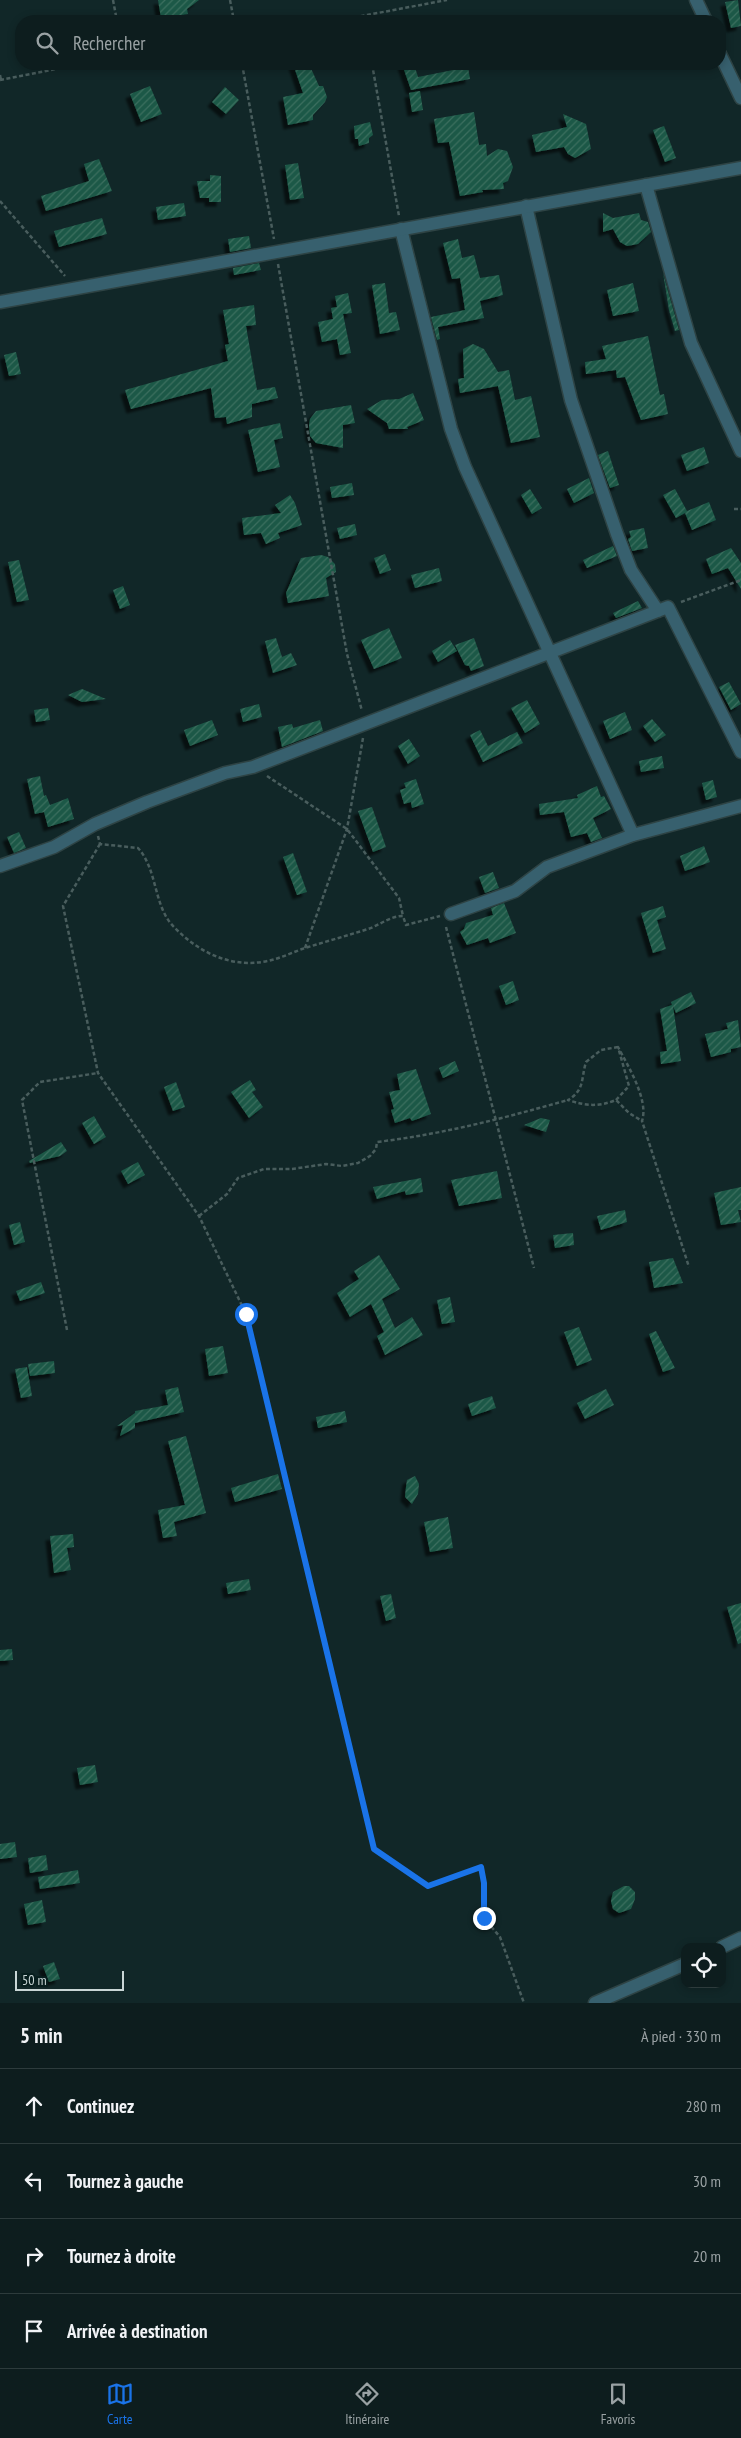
<!DOCTYPE html>
<html lang="fr">
<meta charset="utf-8">
<style>
body{margin:0;font-family:"PT Sans Narrow",sans-serif;background:#1b2a2b;color:#f1f3f6}
.controls{position:absolute;right:15px;bottom:15px;display:grid;overflow:hidden;border-radius:10px;box-shadow:0 2px 8px #0003}
.controls button{width:45px;height:45px;display:grid;place-items:center;padding:0;border:0;border-bottom:1px solid #2d3b3c;background:#0d1d1e;color:#f1f3f6;font:25px sans-serif}
.scale{position:absolute;left:15px;bottom:12px;width:109px;box-sizing:border-box;padding-left:5px;border:2px solid #c9d6d6;border-top:0;font-size:14px;line-height:18px;white-space:nowrap;color:#c9d6d6;-webkit-text-stroke:4px #071e1e;paint-order:stroke}
.stop{position:absolute;width:15px;height:15px;margin:-11px;border:4px solid #1a73e8;border-radius:50%;background:#fff}
.stop.end{background:#1a73e8;border-color:#fff;box-shadow:0 1px 5px #0008}
.list{margin:0;padding:0;list-style:none}
h2{display:flex;justify-content:space-between;align-items:center;height:65px;margin:0;padding:0 20px;font-size:21px}
h2 small{font-size:16px;font-weight:400;color:#9aa2a4}
.list li{display:grid;grid-template-columns:32px 1fr auto;gap:15px;align-items:center;box-sizing:border-box;height:75px;padding:0 20px;border-top:1px solid #2d3b3c}
.list b{display:block;font-size:19px;white-space:nowrap}
.list em{font-size:16px;font-style:normal;color:#9aa2a4}
.icon{flex:none;width:28px;height:28px;fill:none;stroke:currentColor;stroke-width:2;stroke-linecap:round;stroke-linejoin:round}
.map{position:relative;flex:none;width:741px;height:2003px;overflow:hidden}
.search{position:absolute;background:#0d1d1e;box-shadow:0 2px 8px #0003;left:15px;right:15px;top:15px;height:55px;display:flex;align-items:center;gap:12px;box-sizing:border-box;padding:0 18px;border-radius:20px;color:#9aa2a4;font-size:19px}
.sheet{height:365px;background:#0d1d1e}
nav{display:flex;justify-content:space-around;align-items:center;box-sizing:border-box;height:70px;border-top:1px solid #2d3b3c;background:#0d1d1e;font-size:14px;color:#9aa2a4}
nav a{display:grid;justify-items:center;gap:2px}
nav .on{color:#1a73e8}
.map>svg:first-child{display:block}
.building{fill:url(#building-hatch);filter:url(#shadow)}
.lines{fill:none;stroke-linecap:round;stroke-linejoin:round}
.minor-casing{stroke:#2e4344;stroke-width:15}
.tertiary-casing{stroke:#2e4344;stroke-width:15}
.path{stroke:#495d5d;stroke-width:2.5;stroke-dasharray:4 2.5;stroke-linecap:butt}
.minor{stroke:#37606e;stroke-width:12}
.tertiary{stroke:#37606e;stroke-width:12}
.route{stroke:#1a73e8;stroke-width:6}
</style>
<div class="map">
<svg width="741" height="2003" viewBox="0 0 741 2003">
<defs>
<pattern id="building-hatch" width="6" height="6" patternUnits="userSpaceOnUse" patternTransform="scale(1.25)"><rect width="6" height="6" fill="#1c5846"/><path d="M-1 1l2-2M0 6l6-6M5 7l2-2" fill="none" stroke="#3c6f60"/></pattern>
<filter id="shadow"><feDropShadow dx="-4.5" dy="4.5" stdDeviation="1" flood-color="#0009"/></filter>
</defs>
<rect width="100%" height="100%" fill="#112728"/>
<path class="building" d="M158,0H199L187,9L188,14L161,18Z
M738,0L741,26L731,28L725,2Z
M293,64H309L319,86H323L327,97L325,102L313,115V120L288,125L283,97L303,93Z
M402,64H414L418,77L468,67L470,79L411,90Z
M150,86L162,114L141,122L130,94Z
M225,87L239,100L226,114L212,102Z
M420,91L423,110L412,112L409,93Z
M474,112L479,145L486,144L487,156L498,149L507,151L513,167L508,181L503,183L504,189L482,190L483,192L460,196L449,142L438,143L434,119Z
M563,114L586,124L591,149L575,158L568,154L564,147L536,152L532,135L567,127Z
M370,122L373,135L369,138V143L359,146L358,139H355L354,126Z
M664,126L676,158L665,162L653,130Z
M99,159L112,191L46,211L41,196L89,181L84,164Z
M298,163L304,198L290,200L285,165Z
M210,175L221,176V202H209V198H200L197,181H210Z
M184,203L186,216L158,220L156,207Z
M603,213L613,218L639,213L641,220L648,222L651,232L638,244L627,246L620,242L613,229L603,232Z
M102,218L107,234L59,247L54,231Z
M249,236L251,248L230,252L228,239Z
M458,239L462,258L474,255L480,278L499,275L503,295L480,301L484,318L438,327L440,339L437,340L431,317L465,310L460,278L452,279L443,243Z
M259,263L261,270L234,275L233,268Z
M663,273L679,330L675,331L669,310Z
M385,283L389,313L396,312L400,330L380,334L372,285Z
M633,283L639,311L613,316L607,290Z
M348,293L352,313L343,314L351,353L340,355L337,339L322,342L318,322L333,319L331,308L337,307L335,296Z
M254,305L256,325L246,326L257,390L275,387L278,398L252,404V417L227,424L226,417L215,418L211,388L131,409L125,390L228,361L225,345L229,344L223,310Z
M648,336L660,395L664,394L668,414L641,420L625,377L617,378L616,370L586,374L585,362L606,359L602,346Z
M473,344L484,349L498,372L509,370L515,400L531,396L540,437L511,443L498,386L460,393L458,379L464,378L463,349Z
M16,352L21,374L9,376L4,355Z
M413,393L424,420L407,427L408,429H389L387,423L367,409L382,400L399,399Z
M351,405L355,423L343,425V448L316,443L310,436L309,425L310,419L316,411Z
M280,423L283,438L274,440L280,467L258,472L248,430Z
M704,447L709,463L687,471L681,455Z
M608,451L619,485L610,488L598,455Z
M589,478L594,493L574,503L567,489Z
M352,483L354,495L332,498L330,487Z
M530,489L542,508L532,514L521,495Z
M675,489L687,511L709,502L716,520L692,530L685,513L676,518L663,495Z
M290,495L295,503L302,525L278,533L280,538L266,544L261,533L244,535L242,518L281,513L275,505Z
M355,524L357,535L340,539L337,528Z
M644,528L648,548L632,551L628,539L631,537L629,531Z
M613,546L617,556L587,568L583,560Z
M731,548L741,563V589L728,568L712,574L706,559Z
M385,554L391,570L380,574L374,558Z
M321,555L328,557L335,564L336,572L326,578L329,596L288,603L286,593L301,558Z
M19,560L29,600L17,602L8,562Z
M439,568L442,581L415,588L411,575Z
M123,586L130,605L120,609L113,590Z
M638,601L642,608L616,618L613,613Z
M389,628L402,658L374,669L361,640Z
M276,638L282,657L291,653L297,665L273,673L265,641Z
M474,638L484,666L471,671L469,666L465,665L455,645Z
M450,640L457,651L438,662L432,651Z
M729,682L741,704L731,710L719,687Z
M82,689L106,699L82,702L68,695Z
M527,700L540,724L525,733L511,708Z
M259,704L262,717L243,722L240,709Z
M48,708L50,720L36,722L34,710Z
M625,712L632,730L610,739L603,721Z
M652,719L666,735L655,742L643,726Z
M212,720L218,735L190,746L184,730Z
M320,720L323,731L282,747L278,727L292,724L293,728Z
M480,730L488,746L517,732L523,743L483,762L470,735Z
M409,739L420,756L408,764L398,746Z
M662,756L664,768L641,772L639,761Z
M40,776L44,796L46,795L50,805L68,798L74,819L48,827L44,812L35,814L27,779Z
M416,779L424,804L412,808L411,802L404,804L400,790L406,788L404,783Z
M713,780L717,797L706,800L702,783Z
M597,786L601,797L604,796L611,809L593,818L602,838L591,842L587,833L571,837L564,812L540,815L539,804L578,798L577,795Z
M372,807L386,847L373,852L358,811Z
M19,832L26,848L14,853L7,837Z
M704,846L710,862L685,871L680,856Z
M293,853L307,892L297,895L283,857Z
M493,872L499,888L485,893L479,877Z
M504,903L516,933L490,943L488,938L467,945L460,932L464,929L466,923L493,915L491,908Z
M663,906L666,917L657,920L666,949L653,953L641,913Z
M513,981L519,1000L506,1005L499,986Z
M691,992L696,1003L676,1013L673,1006L681,1061L661,1064L660,1052L667,1051L660,1009L672,1005L671,1002Z
M738,1020L741,1047L731,1049V1052L711,1057L705,1034L728,1029L726,1023Z
M455,1061L459,1071L443,1078L439,1068Z
M416,1069L431,1114L412,1121L410,1118L395,1123L391,1110L394,1109L389,1092L400,1090L397,1074Z
M250,1080L256,1090L252,1092L263,1107L249,1118L231,1092Z
M176,1082L185,1107L173,1111L164,1087Z
M94,1116L106,1137L94,1144L82,1123Z
M541,1118L550,1120L546,1132L524,1125Z
M61,1142L67,1151L60,1156L30,1163L29,1161Z
M138,1162L145,1175L128,1184L121,1171Z
M497,1171L502,1198L459,1206L451,1180Z
M421,1178L423,1192L406,1195L405,1191L377,1199L373,1187Z
M741,1187V1210H738L741,1222L721,1225L714,1193Z
M625,1210L627,1222L601,1230L597,1216Z
M20,1222L25,1242L14,1245L9,1225Z
M573,1233L574,1245L555,1248L553,1235Z
M379,1255L400,1289L382,1299L395,1328L412,1317L423,1335L385,1355L377,1336L384,1332L371,1304L350,1317L337,1293L359,1279L354,1271Z
M673,1258L683,1283L654,1288L649,1262Z
M41,1282L45,1293L20,1301L16,1291Z
M450,1297L455,1322L442,1324L437,1300Z
M579,1327L592,1360L577,1366L564,1332Z
M656,1331L675,1368L663,1372L649,1334Z
M223,1346L228,1373L209,1376L205,1349Z
M54,1361L55,1373L30,1376L28,1364Z
M27,1367L32,1396L21,1398L15,1369Z
M178,1387L184,1412L135,1423V1428L120,1436L123,1425L117,1426L135,1413V1411L168,1405L165,1390Z
M606,1389L614,1405L585,1419L577,1403Z
M492,1396L496,1408L472,1416L468,1404Z
M345,1411L347,1422L318,1428L316,1417Z
M186,1436L206,1513L174,1522L177,1536L163,1538L158,1510L185,1505L168,1441Z
M278,1474L282,1489L235,1502L231,1488Z
M415,1476L419,1484L418,1494L412,1504L405,1497L406,1487L407,1480Z
M448,1517L453,1548L430,1552L424,1522Z
M73,1534L74,1547L67,1548L71,1570L54,1573L50,1536Z
M249,1579L251,1590L228,1594L226,1583Z
M391,1594L396,1618L386,1621L380,1596Z
M741,1603V1643L738,1644L727,1607Z
M12,1649L13,1660L0,1661V1650Z
M95,1765L98,1782L80,1785L77,1768Z
M15,1842L17,1857L0,1859V1844Z
M46,1855L48,1870L30,1873L28,1858Z
M78,1870L80,1883L40,1889L38,1877Z
M624,1886H629L635,1892V1899L631,1909L619,1913L613,1909L611,1901L613,1892Z
M42,1900L46,1922L28,1925L24,1904Z
M54,1962L60,1979L49,1982L43,1966Z"/>
<g class="lines">
<defs>
<path id="minor" d="M696,0L706,21
M720,54L741,98
M646,185L691,343L741,451
M526,206L571,400L617,534L631,570L658,611
M401,229L451,429L465,467L633,835
M0,866L54,847L95,824L147,802L225,773L253,767L668,607L741,752
M451,914L515,891L547,867L633,835L741,806"/>
<path id="tertiary" d="M0,302L741,168
M722,1947L741,1938
M595,2003L685,1964"/>
</defs>
<use href="#minor" class="minor-casing"/>
<use href="#tertiary" class="tertiary-casing"/>
<path class="path" d="M113,0L117,21
M230,0L234,21
M335,21L447,0
M242,64L274,239
M372,64L399,216
M0,75L1,80
M0,80L81,64
M0,201L65,276
M278,264L347,654L362,711
M734,509H741
M681,602L741,580
M267,776L347,829L399,898L403,916
M98,836L100,844L138,848C158,870 153,906 174,927C197,951 228,967 262,962C276,960 289,954 302,949C324,942 346,936 368,929C380,925 390,916 403,916L406,925L440,916
M100,844L63,906L98,1073L199,1216L246,1314L374,1849L428,1886L481,1867L484,1883V1918L500,1937L524,2003
M446,927L534,1268
M305,948L347,829L363,738
M618,1047L601,1050L586,1062C581,1078 585,1090 568,1100C586,1106 598,1107 616,1100L629,1113L642,1121
M616,1100L629,1086L618,1047C628,1066 649,1100 642,1121L689,1267
M199,1216L227,1194L238,1178L264,1169H292L326,1164L342,1166L358,1163L370,1156L376,1149L377,1142C444,1134 504,1118 568,1100
M67,1330L22,1100L40,1082L98,1073"/>
<use href="#minor" class="minor"/>
<use href="#tertiary" class="tertiary"/>
</g>
<g class="lines">
<path class="route" d="M246,1314L374,1849L428,1886L481,1867L484,1883V1918"/>
</g>
</svg>
<div class="controls">
<button><svg class="icon" aria-label="locate" viewBox="0 0 24 24"><circle cx="12" cy="12" r="6"/><path d="M12 2v4M12 18v4M2 12h4M18 12h4"/></svg></button>
</div>
<div class="scale">50 m</div>
<div class="stop" style="left:246px;top:1314px"></div>
<div class="stop end" style="left:484px;top:1918px"></div>
<div class="search"><svg class="icon" aria-label="search" viewBox="0 0 24 24"><circle cx="10" cy="10" r="6"/><path d="M15 15l6 6"/></svg>Rechercher</div>
</div>
<section class="sheet">
<h2>5 min<small>À pied · 330 m</small></h2>
<ul class="list">
<li><svg class="icon" aria-label="ahead" viewBox="0 0 24 24"><path d="M12 20V5M6 11l6-6 6 6"/></svg><div><b>Continuez</b></div><em>280 m</em></li>
<li><svg class="icon" aria-label="left" viewBox="0 0 24 24"><path d="M17 20v-9H6M10 6l-5 5 5 5"/></svg><div><b>Tournez à gauche</b></div><em>30 m</em></li>
<li><svg class="icon" aria-label="right" viewBox="0 0 24 24"><path d="M7 20v-9h11M14 6l5 5-5 5"/></svg><div><b>Tournez à droite</b></div><em>20 m</em></li>
<li><svg class="icon" aria-label="arrive" viewBox="0 0 24 24"><path d="M6 21V4h12l-3 4 3 4H6"/></svg><div><b>Arrivée à destination</b></div></li>
</ul>
</section>
<nav>
<a class="on"><svg class="icon" aria-label="map" viewBox="0 0 24 24"><path d="M3 6l6-2 6 2 6-2v14l-6 2-6-2-6 2zM9 4v14M15 6v14"/></svg>Carte</a>
<a><svg class="icon" aria-label="directions" viewBox="0 0 24 24"><path d="M12 3l9 9-9 9-9-9zM9 14v-3h6M13 9l2 2-2 2"/></svg>Itinéraire</a>
<a><svg class="icon" aria-label="saved" viewBox="0 0 24 24"><path d="M7 4h10v16l-5-4-5 4z"/></svg>Favoris</a>
</nav>
